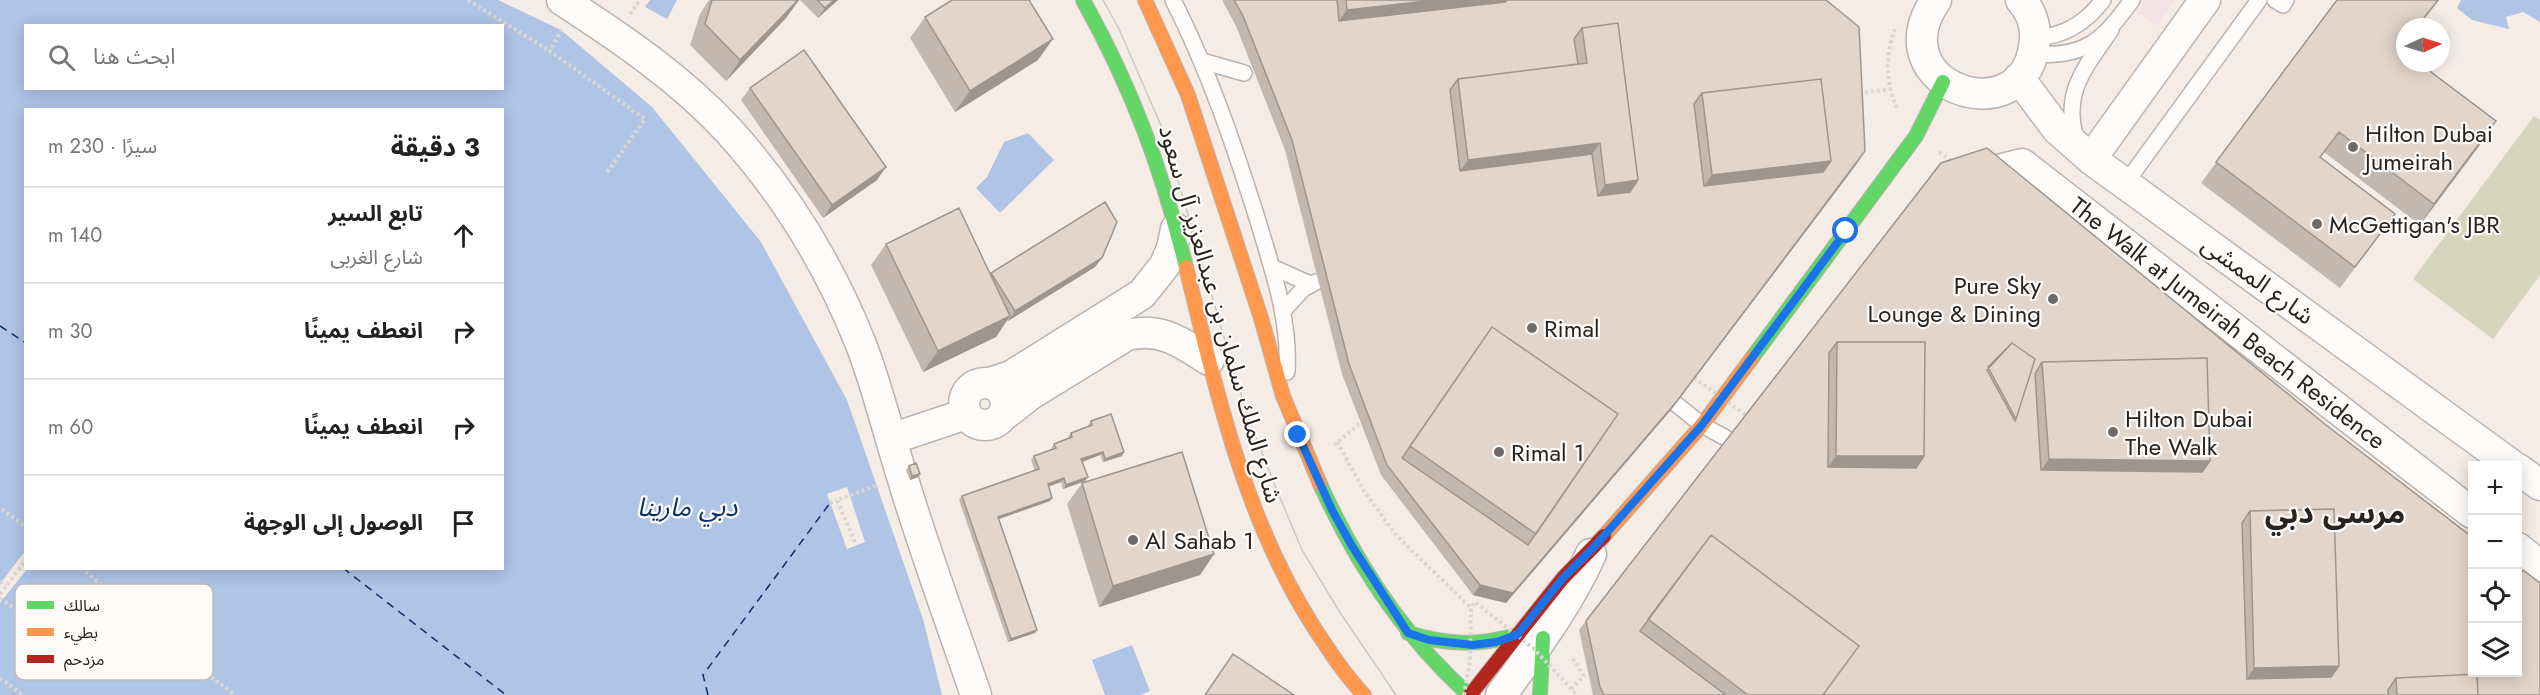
<!DOCTYPE html>
<html lang="ar">
<meta charset="utf-8">
<style>
body{margin:0;font-family:Jost,"Noto Sans Arabic",sans-serif;background:#f6f6f6;color:#222;direction:rtl}
.controls{position:absolute;right:18px;bottom:18px;display:grid;overflow:hidden;border-radius:0px;box-shadow:0 3px 15px #0003}
.controls button{width:54px;height:54px;display:grid;place-items:center;padding:0;border:0;border-bottom:2px solid #e0e0e0;background:#fff;color:#222;font:30px sans-serif}
.compass{position:absolute;left:2396px;top:18px;width:54px;height:54px;border-radius:50%;background:#fff;box-shadow:0 3px 15px #0003;rotate:86deg}
.stop{position:absolute;width:18px;height:18px;margin:-14px;border:4px solid #1a73e8;border-radius:50%;background:#fff}
.stop.end{background:#1a73e8;border-color:#fff;box-shadow:0 2px 6px #0008}
.list{margin:0;padding:0;list-style:none}
h2{display:flex;justify-content:space-between;align-items:center;height:78px;margin:0;padding:0 24px;font-size:26px}
h2 small{font-size:20px;font-weight:400;color:#767676}
.list li{display:grid;grid-template-columns:39px 1fr auto;gap:18px;align-items:center;box-sizing:border-box;height:96px;padding:0 24px;border-top:2px solid #e0e0e0}
.list b{display:block;font-size:22px;white-space:nowrap}
.list p{margin:0;font-size:20px;white-space:nowrap;color:#767676}
.list em{font-size:20px;font-style:normal;color:#767676}
.icon{flex:none;width:33px;height:33px;fill:none;stroke:currentColor;stroke-width:2;stroke-linecap:round;stroke-linejoin:round}
.map{position:relative;flex:none;width:2540px;height:695px;overflow:hidden;direction:ltr}
.search{position:absolute;background:#fff;box-shadow:0 3px 15px #0003;left:24px;top:24px;width:480px;height:66px;display:flex;align-items:center;gap:15px;box-sizing:border-box;padding:0 21px;border-radius:0px;color:#767676;font-size:22px}
.panel{position:absolute;background:#fff;box-shadow:0 3px 15px #0003;left:24px;top:108px;width:480px;height:462px;border-radius:0px;direction:rtl}
.map>svg:first-child{display:block}
.commercial{fill:#f5e4e7}
.green{fill:#d5d5be}
.water{fill:#b0c4e6;fill-rule:evenodd}
.pier{fill:#f5ece6}
.lines{fill:none;stroke-linecap:round;stroke-linejoin:round}
.ferry{stroke:#0b316c;stroke-width:1.5;stroke-dasharray:8 6;stroke-linecap:butt}
.lane-casing{stroke:#bab3ae;stroke-width:18}
.street-casing{stroke:#bab3ae;stroke-width:33}
.fast-casing{stroke:#bab3ae;stroke-width:16}
.slow-casing{stroke:#bab3ae;stroke-width:16}
.jam-casing{stroke:#bab3ae;stroke-width:16}
.path{stroke:#d9d6d4;stroke-width:4;stroke-dasharray:3 3;stroke-linecap:butt}
.lane{stroke:#fefcfb;stroke-width:15}
.street{stroke:#fefcfb;stroke-width:30}
.fast{stroke:#63d668;stroke-width:14}
.slow{stroke:#ff974d;stroke-width:14}
.jam{stroke:#b3261e;stroke-width:14}
.tram{stroke:#cbc9c7;stroke-width:1.5}
.path-bridge{stroke:#d9d6d4;stroke-width:4;stroke-dasharray:3 3;stroke-linecap:butt}
.wall{fill:#c3b7ae}
.shaded-wall{fill:#9f958d}
.building{fill:#e3d5ca;stroke:#9f958d;stroke-width:1.5;fill-rule:evenodd}
.route{stroke:#1a73e8;stroke-width:8}
.poi-dot{fill:#706965;stroke:#fefbf9;stroke-width:2}
.labels{text-anchor:middle;dominant-baseline:central;stroke-width:4.5;stroke-linejoin:round;paint-order:stroke}
.poi-label{font-size:24px;fill:#29231f;stroke:#fefbf9;text-anchor:start}
.street-label{font-size:24px;fill:#29231f;stroke:#fefbf9}
.water-label{font-size:26px;font-style:italic;fill:#0b316c;stroke:#fefbf9}
.district-label{font-size:30px;font-weight:bold;fill:#29231f;stroke:#fefbf9}
.key{fill:#fefbf9;stroke:#bebab8;stroke-width:1.5}
.key-label{font-size:16px;fill:#29231f}
</style>
<div class="map">
<svg width="2540" height="695" viewBox="0 0 2540 695">
<rect width="100%" height="100%" fill="#f5ece6"/>
<path class="commercial" d="M2121,0H2175L2157,26Z"/>
<path class="green" d="M2534,116L2540,120V275L2493,339L2413,279Z"/>
<path class="water" d="M0,0H498L561,30L652,107L761,242L847,400L923,619L942,695H0ZM26,26H502V88H26ZM26,110H502V568H26Z
M650,0H677L667,19L645,7Z
M2461,0H2540V22L2523,12L2506,17L2509,29L2472,20L2457,8Z
M1028,133L1054,160L1000,213L976,188L987,177L1004,142Z
M1132,645L1150,691L1140,695H1105L1092,660Z"/>
<path class="pier" d="M847,487L865,542L847,549L827,494Z
M25,551L27,569L0,603V584Z"/>
<g class="lines">
<path class="ferry" d="M0,326L26,343
M343,568L506,695
M708,695L703,675L830,503"/>
<defs>
<path id="lane" d="M1173,0C1209,71 1234,145 1258,221C1273,272 1290,319 1287,372
M2275,0L2283,5L2286,0
M2036,38C2065,36 2086,23 2103,0
M2033,54C2086,58 2103,40 2132,0
M1202,61L1244,73
M2077,142C2061,93 2085,68 2111,30
M2125,184L2259,0
M1272,267L1310,284
M1284,310L1303,289L1316,282
M1676,404L1702,425L1726,438"/>
<path id="street" d="M562,0C622,39 680,78 729,131C785,193 829,265 860,342C877,385 888,432 902,476C924,550 951,622 976,695
M1936,0C1877,86 2021,135 2034,47C2037,30 2033,13 2021,0
M2019,78L2057,129L2091,159L2513,466
M2091,159L2205,0
M1974,176L2022,164L2472,513
M964 404a21 21 0 1 1 42 0a21 21 0 1 1-42 0Z
M990,383L1011,376L1142,294L1165,265L1172,248L1176,229
M1004,415L1031,394L1127,335C1161,327 1181,342 1209,360
M891,439L966,414
M2518,469L2540,485
M2518,548L2540,566
M1501,695C1535,649 1568,605 1591,554"/>
<path id="fast" d="M1083,0C1132,88 1162,169 1186,267
M1752,358L1916,136L1943,82
M1320,484C1356,563 1404,637 1469,695
M1408,633C1446,645 1479,646 1517,635
M1540,695L1543,638"/>
<path id="slow" d="M1145,0L1188,95L1261,318L1283,396L1320,484
M1186,267C1217,393 1244,519 1315,629C1330,652 1345,675 1364,695
M1604,536L1702,425L1752,358"/>
<path id="jam" d="M1470,695L1563,578L1604,536"/>
</defs>
<use href="#lane" class="lane-casing"/>
<use href="#street" class="street-casing"/>
<use href="#fast" class="fast-casing"/>
<use href="#slow" class="slow-casing"/>
<use href="#jam" class="jam-casing"/>
<path class="path" d="M468,0L550,51
M630,14L640,0
M562,29L550,51L645,119L606,174
M1895,29C1885,54 1885,84 1898,109
M1859,93L1891,89
M1939,152L1953,162
M1337,442L1364,491L1396,535L1471,608
M1334,445L1363,421
M830,503L837,500
M2,509L26,527
M855,542L837,500L878,485
M81,568L106,588
M0,582L6,586
M0,594L26,560
M0,598L64,645
M211,677L235,695
M0,678L23,695
M1571,689L1584,676L1572,657"/>
<use href="#lane" class="lane"/>
<use href="#street" class="street"/>
<use href="#fast" class="fast"/>
<use href="#slow" class="slow"/>
<use href="#jam" class="jam"/>
<path class="tram" d="M1103,0L1119,29L1163,130L1247,415L1276,488L1302,550L1341,614L1396,695"/>
<path class="path-bridge" d="M1694,378L1747,416
M1464,695L1470,661L1471,608L1475,602L1534,649L1577,695"/>
</g>
<path class="wall" d="M709,0H799L786,18L726,81L690,45L700,14Z
M800,0H838L818,18Z
M1222,0H1826L1859,161L1670,411L1506,603L1473,595L1381,475L1342,374L1285,150L1236,26Z
M2337,0H2439L2418,27H2405L2401,50L2482,142L2420,225L2324,152L2320,158L2395,214L2340,288L2201,183Z
M925,17L1038,60L955,112L910,38Z
M750,88L877,180L823,218L741,100Z
M1941,163L2326,425L2521,573L2540,695H1593L1579,630Z
M886,244L990,274L991,273L1095,267L1008,321L1007,320L996,337L923,372L871,265Z
M1091,421L1122,456L1103,462L1100,455L1082,462L1085,481L1063,489L1061,482L1048,486L1050,501L999,519L1035,633L1008,642L959,500L962,496L1035,471L1031,460L1034,456L1053,450L1052,447L1054,444L1069,438L1068,436L1071,433L1089,426L1088,425Z
M909,466L920,474L918,477L910,480L906,470Z
M1082,483L1214,554L1200,575L1099,607L1067,504Z"/>
<path class="shaded-wall" d="M798,0H799L786,18L726,81L740,60Z
M834,0H838L818,18L825,8Z
M1435,0H1507L1498,12L1332,31L1347,10Z
M1053,39L1038,60L955,112L970,91Z
M2496,121L2482,142L2420,225L2434,204Z
M1600,143L1585,164L1453,181L1468,160Z
M1831,161L1816,182L1697,196L1712,175Z
M1859,161L1670,411L1506,603L1473,595L1480,585L1513,593Z
M886,167L877,180L823,218L832,205Z
M1638,180L1623,201L1591,206L1605,185Z
M1102,258L1095,267L1008,321L1015,311Z
M1010,316L996,337L923,372L938,351Z
M1103,452L1100,455L1079,463L1081,459Z
M1124,452L1122,456L1103,462L1105,459Z
M1836,456H1924L1909,477H1821Z
M2049,459L2210,461L2195,482L2034,480Z
M920,474L918,477L910,480L912,476Z
M1088,477L1085,481L1063,489L1066,485Z
M1064,478L1061,482L1045,488L1048,484Z
M1052,498L1050,501L996,520L998,517Z
M1214,554L1200,575L1099,607L1113,586Z
M1037,630L1035,633L1008,642L1011,639Z
M2339,666L2324,687L2240,689L2254,668Z"/>
<path class="building" d="M712,0H798L740,60L705,24Z
M817,0H834L825,8Z
M952,0H1029L1053,39L970,91L925,17Z
M1234,0H1337L1339,21L1505,2L1507,0H1826L1859,27L1865,151L1677,401L1513,593L1480,585L1387,465L1349,364L1292,140L1243,16ZM1618,23L1638,180L1630,192L1598,196L1592,154L1460,171L1450,90L1458,79L1578,64L1574,39L1582,28ZM1821,79L1831,161L1823,172L1704,186L1694,104L1702,93ZM1492,327L1618,414L1528,545L1402,458Z
M1346,0H1435L1347,10Z
M2337,0H2438L2417,27H2405V44L2401,49L2405,53V63H2419L2496,121L2434,204L2339,132L2320,157L2395,214L2355,267L2216,162Z
M1618,23L1638,180L1605,185L1600,143L1468,160L1458,79L1587,63L1582,28Z
M804,50L886,167L832,205L750,88Z
M1821,79L1831,161L1712,175L1702,93Z
M1987,148L2326,425L2472,537V672H2517V571L2521,573L2523,570L2540,583V695H2478L2477,674L2396,678L2388,690V695H1823L1859,646L1711,535L1640,631L1726,695H1604L1600,687L1586,621L1941,163ZM1837,342H1925L1924,456L1916,468L1828,467L1829,353ZM2012,343L2035,359L2016,419L2015,421L1987,370ZM2207,358L2210,461L2202,472L2041,470L2035,374L2042,362ZM2334,509L2339,666L2331,677L2247,679L2242,523L2250,511Z
M1105,202L1117,222L1102,258L1015,311L991,273Z
M959,208L1010,316L938,351L886,244Z
M1492,327L1618,414L1536,534L1410,446Z
M1837,342H1925L1924,456H1836Z
M2012,343L2035,359L2016,419L1988,367Z
M2207,358L2210,461L2049,459L2042,362Z
M1111,414L1124,452L1105,459L1103,452L1081,459L1088,477L1066,485L1064,478L1048,484L1052,498L998,517L1037,630L1011,639L962,496L1039,469L1034,456L1056,448L1054,444L1072,437L1071,433L1092,425L1091,421Z
M1182,452L1214,554L1113,586L1082,483Z
M916,463L920,474L912,476L909,466Z
M2334,509L2339,666L2254,668L2250,511Z
M1711,535L1859,646L1823,695H1748L1648,619Z
M1233,654L1294,695H1205Z
M2477,674L2478,695H2397L2396,678Z"/>
<g class="lines">
<path class="route" d="M1298,435L1332,510L1352,546L1408,633L1429,640L1473,645L1496,642L1517,635L1563,578L1594,547L1702,425L1846,231"/>
</g>
<g class="poi-dot">
<circle cx="2353" cy="147" r="6"/>
<circle cx="2317" cy="224" r="6"/>
<circle cx="2053" cy="299" r="6"/>
<circle cx="1532" cy="328" r="6"/>
<circle cx="2113" cy="432" r="6"/>
<circle cx="1499" cy="452" r="6"/>
<circle cx="1133" cy="540" r="6"/>
</g>
<g class="labels">
<g class="poi-label">
<text x="2365" y="133">Hilton Dubai<tspan x="2365" dy="28">Jumeirah</tspan></text>
<text x="2329" y="224">McGettigan's JBR</text>
<text x="2041" y="285" text-anchor="end">Pure Sky<tspan x="2041" dy="28">Lounge &amp; Dining</tspan></text>
<text x="1544" y="328">Rimal</text>
<text x="2125" y="418">Hilton Dubai<tspan x="2125" dy="28">The Walk</tspan></text>
<text x="1511" y="452">Rimal 1</text>
<text x="1145" y="540">Al Sahab 1</text>
</g>
<g class="street-label">
<text transform="translate(2258 280) rotate(36)">شارع الممشى</text>
<text transform="translate(1221 314) rotate(74)">شارع الملك سلمان بن عبدالعزيز آل سعود</text>
<text transform="translate(2228 323) rotate(38)">The Walk at Jumeirah Beach Residence</text>
</g>
<g class="water-label">
<text x="687" y="507">دبي مارينا</text>
</g>
<g class="district-label">
<text x="2335" y="512">مرسى دبي</text>
</g>
</g>
<rect x="15" y="584" width="198" height="96" rx="9" class="key"/>
<rect x="27" y="601" width="27" height="8" fill="#63d668"/>
<rect x="27" y="628" width="27" height="8" fill="#ff974d"/>
<rect x="27" y="655" width="27" height="8" fill="#b3261e"/>
<g class="key-label">
<text x="64" y="611">سالك</text>
<text x="64" y="638">بطيء</text>
<text x="64" y="665">مزدحم</text>
</g>
</svg>
<div class="controls">
<button>+</button>
<button>−</button>
<button><svg class="icon" aria-label="locate" viewBox="0 0 24 24"><circle cx="12" cy="12" r="6"/><path d="M12 2v4M12 18v4M2 12h4M18 12h4"/></svg></button>
<button><svg class="icon" aria-label="layers" viewBox="0 0 24 24"><path d="M12 4l9 5-9 5-9-5zM3 14l9 5 9-5"/></svg></button>
</div>
<svg class="compass" viewBox="-18 -18 36 36"><path d="M0-13l5 13h-10z" fill="#e53935"/><path d="M0 13l5-13h-10z" fill="#767676"/></svg>
<div class="stop" style="left:1846px;top:231px"></div>
<div class="stop end" style="left:1298px;top:435px"></div>
<div class="search"><svg class="icon" aria-label="search" viewBox="0 0 24 24"><circle cx="10" cy="10" r="6"/><path d="M15 15l6 6"/></svg>ابحث هنا</div>
<section class="panel">
<h2>3 دقيقة<small>سيرًا · 230 m</small></h2>
<ul class="list">
<li><svg class="icon" aria-label="ahead" viewBox="0 0 24 24"><path d="M12 20V5M6 11l6-6 6 6"/></svg><div><b>تابع السير</b><p>شارع الغربى</p></div><em>140 m</em></li>
<li><svg class="icon" aria-label="right" viewBox="0 0 24 24"><path d="M7 20v-9h11M14 6l5 5-5 5"/></svg><div><b>انعطف يمينًا</b></div><em>30 m</em></li>
<li><svg class="icon" aria-label="right" viewBox="0 0 24 24"><path d="M7 20v-9h11M14 6l5 5-5 5"/></svg><div><b>انعطف يمينًا</b></div><em>60 m</em></li>
<li><svg class="icon" aria-label="arrive" viewBox="0 0 24 24"><path d="M6 21V4h12l-3 4 3 4H6"/></svg><div><b>الوصول إلى الوجهة</b></div></li>
</ul>
</section>
</div>
